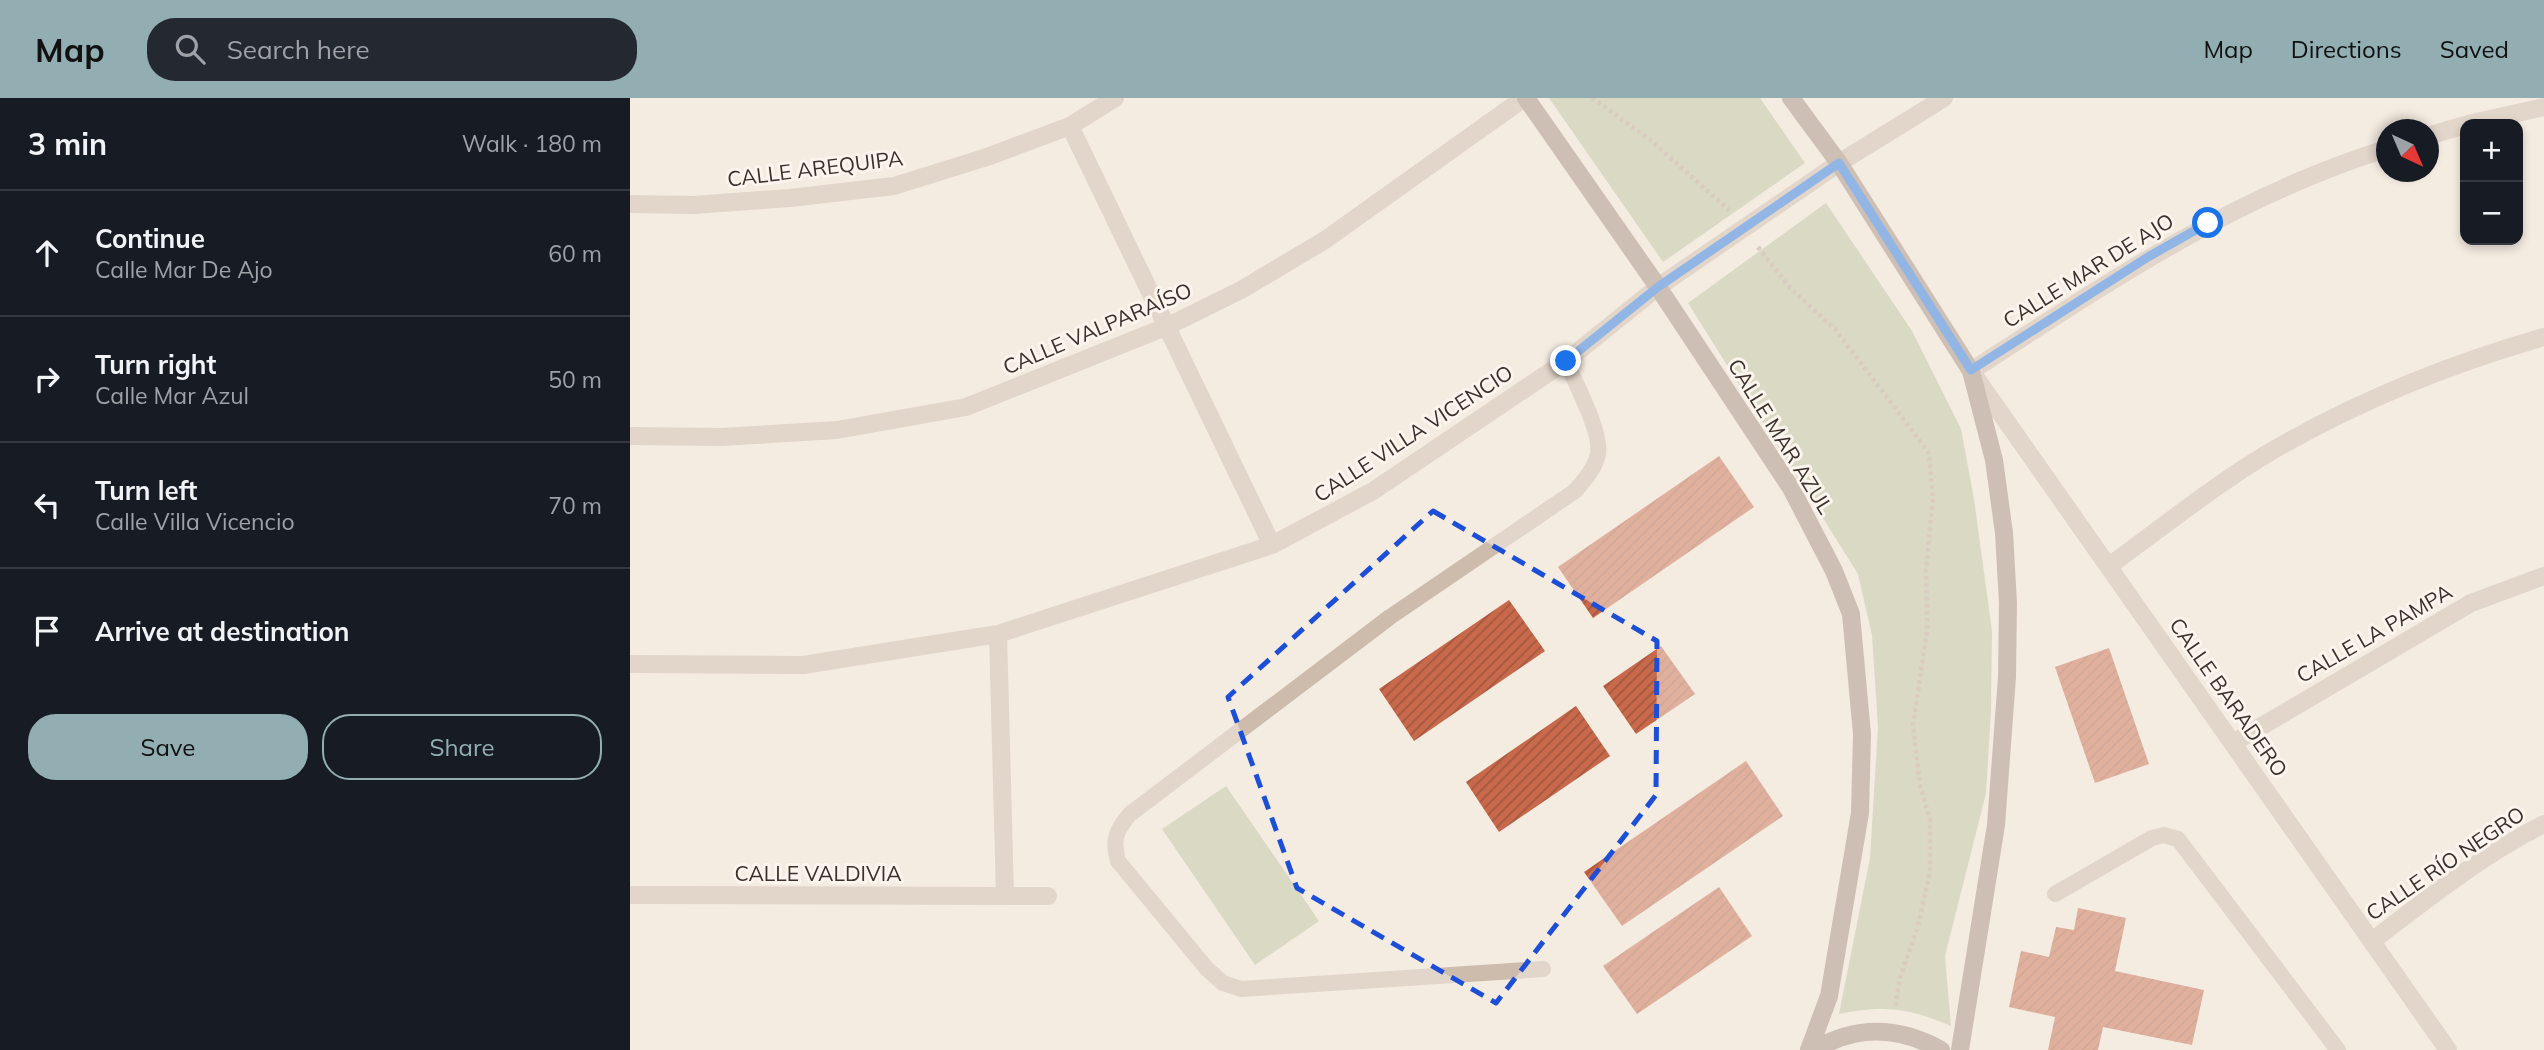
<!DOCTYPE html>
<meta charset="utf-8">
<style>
body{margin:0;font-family:Mulish,sans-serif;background:#242831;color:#f1f3f6}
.controls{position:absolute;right:21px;top:21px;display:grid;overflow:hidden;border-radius:14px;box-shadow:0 4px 10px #0003}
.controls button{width:63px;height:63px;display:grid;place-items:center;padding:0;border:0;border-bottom:2px solid #363941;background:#171b24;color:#f1f3f6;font:35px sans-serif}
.compass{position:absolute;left:1746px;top:21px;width:63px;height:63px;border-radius:50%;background:#171b24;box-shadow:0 4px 10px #0003;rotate:136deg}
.stop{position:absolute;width:21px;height:21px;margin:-16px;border:5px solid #1a73e8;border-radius:50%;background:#fff}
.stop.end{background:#1a73e8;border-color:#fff;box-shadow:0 2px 7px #0008}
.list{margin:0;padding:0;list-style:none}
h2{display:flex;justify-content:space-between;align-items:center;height:91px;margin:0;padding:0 28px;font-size:30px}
h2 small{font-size:23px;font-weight:400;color:#9ea1a6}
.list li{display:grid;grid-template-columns:46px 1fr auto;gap:21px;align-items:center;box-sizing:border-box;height:126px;padding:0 28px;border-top:2px solid #363941}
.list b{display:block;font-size:26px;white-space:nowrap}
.list p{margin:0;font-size:23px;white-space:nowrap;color:#9ea1a6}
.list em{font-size:23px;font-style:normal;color:#9ea1a6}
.actions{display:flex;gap:14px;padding:21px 28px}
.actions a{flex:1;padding:16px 0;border:2px solid #92aeb2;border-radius:28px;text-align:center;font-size:24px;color:#92aeb2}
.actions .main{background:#92aeb2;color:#111}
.icon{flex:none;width:38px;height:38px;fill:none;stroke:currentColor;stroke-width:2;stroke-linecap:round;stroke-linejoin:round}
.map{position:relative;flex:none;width:1914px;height:952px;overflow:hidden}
header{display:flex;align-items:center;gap:42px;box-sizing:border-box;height:98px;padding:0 35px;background:#92aeb2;color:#111}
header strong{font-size:33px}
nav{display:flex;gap:38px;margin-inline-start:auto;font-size:24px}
.search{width:490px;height:63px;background:#242831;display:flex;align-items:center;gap:18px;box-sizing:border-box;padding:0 24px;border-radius:28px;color:#9ea1a6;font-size:26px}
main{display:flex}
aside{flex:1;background:#171b24}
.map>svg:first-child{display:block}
.green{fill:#b8c4a0}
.building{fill:url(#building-hatch)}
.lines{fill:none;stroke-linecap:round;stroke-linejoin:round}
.path{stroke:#b9a596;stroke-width:4.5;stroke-dasharray:3.5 3.5;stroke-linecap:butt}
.lane{stroke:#cdbbac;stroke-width:16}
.street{stroke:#cdbbac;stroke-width:18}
.secondary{stroke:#a18a7d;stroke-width:18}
.route{stroke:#1a73e8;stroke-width:9}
.marked{fill:none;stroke:#1d4ed8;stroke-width:5;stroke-dasharray:14 9;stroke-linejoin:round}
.labels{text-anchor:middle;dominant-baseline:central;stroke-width:6;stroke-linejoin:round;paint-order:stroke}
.street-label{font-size:21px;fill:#3b302b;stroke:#fbf5ee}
</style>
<header>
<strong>Map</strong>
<div class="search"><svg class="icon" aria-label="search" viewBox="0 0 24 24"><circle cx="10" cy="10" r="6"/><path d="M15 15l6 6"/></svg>Search here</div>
<nav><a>Map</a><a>Directions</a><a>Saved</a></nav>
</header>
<main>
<aside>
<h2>3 min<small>Walk · 180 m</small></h2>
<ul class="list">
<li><svg class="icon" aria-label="ahead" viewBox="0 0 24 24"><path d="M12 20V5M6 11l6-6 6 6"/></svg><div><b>Continue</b><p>Calle Mar De Ajo</p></div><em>60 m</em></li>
<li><svg class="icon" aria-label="right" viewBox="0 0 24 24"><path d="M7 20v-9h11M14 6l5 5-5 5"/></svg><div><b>Turn right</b><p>Calle Mar Azul</p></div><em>50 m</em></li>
<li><svg class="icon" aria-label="left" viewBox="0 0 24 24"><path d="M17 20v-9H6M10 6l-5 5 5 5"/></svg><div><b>Turn left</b><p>Calle Villa Vicencio</p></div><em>70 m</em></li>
<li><svg class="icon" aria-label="arrive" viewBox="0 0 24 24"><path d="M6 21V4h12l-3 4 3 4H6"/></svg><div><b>Arrive at destination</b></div></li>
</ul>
<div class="actions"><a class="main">Save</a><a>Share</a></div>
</aside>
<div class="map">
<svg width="1914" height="952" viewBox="0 0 1914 952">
<defs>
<pattern id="building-hatch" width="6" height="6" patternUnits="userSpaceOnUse" patternTransform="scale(1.75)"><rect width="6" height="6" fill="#c8694b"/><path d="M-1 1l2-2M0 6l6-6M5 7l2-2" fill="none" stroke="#a4573f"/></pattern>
</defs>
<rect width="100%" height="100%" fill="#f4ebe1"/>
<path class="green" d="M919,0H1130L1175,65L1033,164Z
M1196,105L1282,233L1331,331L1344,401L1362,533L1361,613L1356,695L1315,858L1321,928C1278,910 1256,907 1209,916L1240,760L1248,629L1242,537L1228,476L1058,205Z
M596,688L689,823L625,867L532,731Z"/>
<path class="building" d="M1089,358L1124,409L963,520L928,469Z
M879,502L915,553L784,643L749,591Z
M1031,548L1065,596L1006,636L973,588Z
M1479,550L1519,666L1465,685L1425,569Z
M946,608L980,658L869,734L836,684Z
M1116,663L1153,718L992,828L954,774Z
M1089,789L1122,838L1007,916L973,868Z
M1448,810L1496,820L1485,873L1574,892L1562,947L1473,929L1468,952H1418L1425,919L1379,909L1391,853L1419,859L1426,829L1444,832Z"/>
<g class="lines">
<path class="path" d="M962,0L1019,41L1099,112
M1128,149L1161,191L1205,231L1299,355L1303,401L1296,472L1297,532L1283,627L1290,687L1300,722V774L1288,828L1270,880L1265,910"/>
<path class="lane" d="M1425,796L1522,740L1534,737L1548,741L1708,952
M913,871L611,891L593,885L577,871L488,763C482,742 486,732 500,716L760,519L945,393C955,382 965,370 968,356C972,334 945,285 936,263"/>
<path class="street" d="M1838,26L1914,9
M440,28L642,447
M1798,38L1835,27
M1756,51C1604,98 1474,187 1341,273L1818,952
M0,106L63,107L160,100L264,88L357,59L440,28L485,0
M0,338L91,339L207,332L336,309L538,228L611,192L695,142L894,0
M1479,468C1530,431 1581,390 1635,357C1723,305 1816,267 1914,239
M368,536L375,798
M0,566L173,567L368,536L642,447L743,393L936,263L1028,189L1209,65L1314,0
M1603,645L1841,505L1914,478
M0,797L418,798
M1742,843C1797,801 1852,757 1914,726"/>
<path class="secondary" d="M896,0L1028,189L1161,390L1204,473L1221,516L1232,636L1230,715L1199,898L1179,952
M1161,0L1209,65L1341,273L1364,362L1374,435L1378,505L1377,579L1366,727L1330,952
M1184,952C1227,927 1268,928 1311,952"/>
</g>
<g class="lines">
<path class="route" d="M936,263L1028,189L1209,65L1341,272L1518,159L1578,125"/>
</g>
<path d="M0 0H1914V952H0ZM803,413L1027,543L1026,697L866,905L667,790L598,599Z" fill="#f4ebe1" fill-opacity=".55" fill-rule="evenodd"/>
<path class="marked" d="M803,413L1027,543L1026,697L866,905L667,790L598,599Z"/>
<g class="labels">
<g class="street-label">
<text transform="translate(185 70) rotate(-7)">CALLE AREQUIPA</text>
<text transform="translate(1458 172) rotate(-32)">CALLE MAR DE AJO</text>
<text transform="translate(467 230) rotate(-23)">CALLE VALPARAÍSO</text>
<text transform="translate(783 335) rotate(-33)">CALLE VILLA VICENCIO</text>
<text transform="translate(1151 338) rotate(58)">CALLE MAR AZUL</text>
<text transform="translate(1744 535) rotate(-30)">CALLE LA PAMPA</text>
<text transform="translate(1599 599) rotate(55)">CALLE BARADERO</text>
<text transform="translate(1815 765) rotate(-34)">CALLE RÍO NEGRO</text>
<text x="188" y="775">CALLE VALDIVIA</text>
</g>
</g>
</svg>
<div class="controls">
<button>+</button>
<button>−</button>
</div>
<svg class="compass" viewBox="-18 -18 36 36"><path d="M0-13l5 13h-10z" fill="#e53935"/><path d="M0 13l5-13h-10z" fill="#9ea1a6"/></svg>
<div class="stop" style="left:1578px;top:125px"></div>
<div class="stop end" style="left:936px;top:263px"></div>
</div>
</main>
